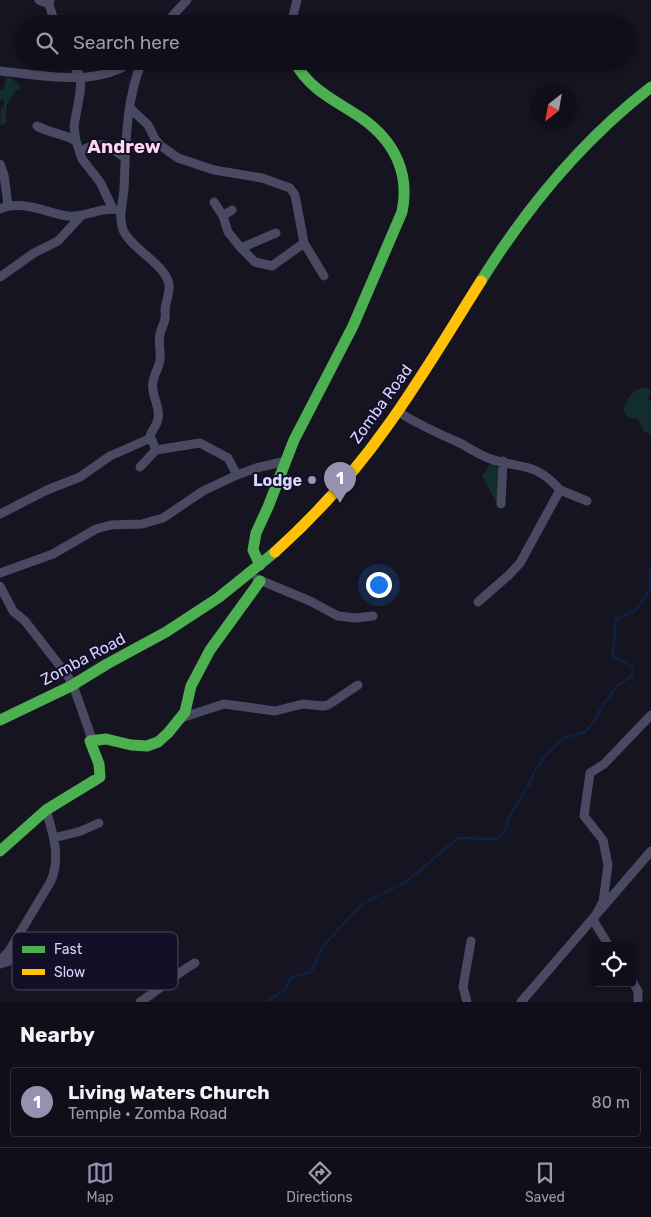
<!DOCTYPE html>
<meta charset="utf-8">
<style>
body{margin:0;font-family:Rubik,sans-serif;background:#1e1d26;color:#f1f3f6}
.controls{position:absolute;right:15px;bottom:15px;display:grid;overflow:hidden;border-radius:5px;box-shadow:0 1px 4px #0004}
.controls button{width:45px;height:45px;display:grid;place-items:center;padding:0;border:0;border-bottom:1px solid #302f38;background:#100f19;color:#f1f3f6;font:25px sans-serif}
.compass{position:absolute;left:531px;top:85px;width:45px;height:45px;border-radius:50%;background:#100f19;box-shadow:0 1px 4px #0004;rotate:211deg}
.you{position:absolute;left:378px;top:584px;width:18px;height:18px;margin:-12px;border:4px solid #fff;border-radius:50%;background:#1a73e8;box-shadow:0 0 0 8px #1a73e833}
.badge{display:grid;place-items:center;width:32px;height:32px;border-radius:50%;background:#9591b1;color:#fff;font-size:16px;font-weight:700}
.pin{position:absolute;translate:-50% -41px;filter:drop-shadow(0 1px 2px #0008)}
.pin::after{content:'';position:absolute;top:26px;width:18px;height:15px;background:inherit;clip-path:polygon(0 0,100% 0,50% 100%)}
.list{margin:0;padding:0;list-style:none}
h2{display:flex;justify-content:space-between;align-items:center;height:65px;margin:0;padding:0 20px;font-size:21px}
h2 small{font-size:16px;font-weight:400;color:#9c9ca2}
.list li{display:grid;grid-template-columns:32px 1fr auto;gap:15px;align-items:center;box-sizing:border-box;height:70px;margin:0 10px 10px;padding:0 10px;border:1px solid #302f38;border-radius:5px}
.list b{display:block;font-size:19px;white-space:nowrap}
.list p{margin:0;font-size:16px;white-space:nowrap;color:#9c9ca2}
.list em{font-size:16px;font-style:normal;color:#9c9ca2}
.icon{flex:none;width:28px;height:28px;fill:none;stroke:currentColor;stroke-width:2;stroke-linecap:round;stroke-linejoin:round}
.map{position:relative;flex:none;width:651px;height:1002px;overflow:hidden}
.search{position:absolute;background:#100f19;box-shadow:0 1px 4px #0004;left:15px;right:15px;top:15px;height:55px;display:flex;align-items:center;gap:12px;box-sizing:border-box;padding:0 18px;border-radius:28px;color:#9c9ca2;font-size:19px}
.sheet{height:145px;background:#100f19}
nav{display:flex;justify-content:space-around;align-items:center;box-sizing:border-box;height:70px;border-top:1px solid #302f38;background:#100f19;font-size:14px;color:#9c9ca2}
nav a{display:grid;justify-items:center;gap:2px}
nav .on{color:#9591b1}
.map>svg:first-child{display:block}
.green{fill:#132c2d}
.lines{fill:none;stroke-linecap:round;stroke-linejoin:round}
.stream{stroke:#0d2144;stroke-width:2.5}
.street{stroke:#4a4962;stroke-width:9}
.fast{stroke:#4caf50;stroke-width:11}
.slow{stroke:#ffc107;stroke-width:11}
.poi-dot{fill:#9591b1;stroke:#130f26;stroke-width:2}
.labels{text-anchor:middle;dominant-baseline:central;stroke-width:4;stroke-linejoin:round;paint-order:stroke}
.street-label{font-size:16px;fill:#d9d4ff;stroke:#130f26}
.poi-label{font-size:16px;font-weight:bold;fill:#d9d4ff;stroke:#130f26;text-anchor:end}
.quarter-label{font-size:19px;font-weight:bold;fill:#ffd6f0;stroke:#130f26}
.key{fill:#130f26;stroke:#4e4a67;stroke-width:1}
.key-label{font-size:14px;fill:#d9d4ff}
</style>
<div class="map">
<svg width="651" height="1002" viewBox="0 0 651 1002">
<rect width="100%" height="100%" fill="#161421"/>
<path class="green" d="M6,78H12L21,88L13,94L7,105L6,118L7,122L3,126L0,124L1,107L4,106V99L0,100V90L3,91Z
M646,387L651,391L648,398L651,402V434L644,432L639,422V420L626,416L623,410C627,398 633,389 646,387Z
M492,462L498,468L497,504L482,476Z"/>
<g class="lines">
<path class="stream" d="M266,1002L284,990L292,977L311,972L323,946L362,904L406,882L458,838L496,839L505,831L510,815L530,783L536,769L549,751L566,737L585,732L595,720L601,708L617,686L632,676L633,667L612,656C615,643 614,632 616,619L636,610L650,590V569"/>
<path class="street" d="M39,0L49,4
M50,0L49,4L55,24
M165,24L187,0
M291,24L297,0
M71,61L81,78L80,93L74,126L76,141L82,159L100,182L113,209
M142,61C125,102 126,146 124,189C123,203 118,217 123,230C132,250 167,265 169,285C170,292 167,298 166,304C164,309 166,314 165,319C164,324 161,329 160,334C158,343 161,351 160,360C159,368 154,374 153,382C150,395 161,405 158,419C157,425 152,430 150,436L156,450
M0,71C40,75 98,88 132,61
M130,108L148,125L155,139L161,146L178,158L214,170L262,178L290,188L295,195L304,243L324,276
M37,126C49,133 65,134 76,141
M80,151C102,140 105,144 124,157
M0,164L4,175L8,205
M214,202L223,216
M0,209C21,199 47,213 68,216C85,218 102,206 118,210
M232,210L223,216L228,232L241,248L276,233
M241,248L255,262L272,266L304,243
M0,277L34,253L58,241L81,216
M398,412C418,424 439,434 460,443C469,448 478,454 488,458C520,470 534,460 560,490L520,563L509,575L478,602
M140,467L156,450L200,443L228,458L237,475
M560,490L587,501
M501,504L503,461
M0,514L47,490L80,477L110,456L151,438
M0,573L53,554L96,529L111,525L142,524L163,518L203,491L237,475L256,468L286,461
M257,579L310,601L338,616L355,618L373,616
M0,586L13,611L25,621L67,675L73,685L92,739
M181,718L224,704L275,711L303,704L323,706L328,705L358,685
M54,838L81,831L99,823
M609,946L593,920L603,902L608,865L603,840L584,816L590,773L604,764L651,715
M0,961L9,951L51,881C61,857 53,833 46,810
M0,964L19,958
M632,981L638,991V1002
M140,1002C159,990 175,974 195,963
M467,1002L463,987L471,941
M521,1002L651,851"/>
<path class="fast" d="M481,281C527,207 581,141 651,87
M260,565L253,550L256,533L268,507L294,440L353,326L402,212C410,174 395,142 363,119C337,101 310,91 294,61
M0,720L71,686L107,664L166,632L218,598L275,552
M0,851L46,810L100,777L99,764L90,741L106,739L131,745L147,746L158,742L168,733L185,712L191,686L210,650L260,581"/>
<path class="slow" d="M275,552C316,515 354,473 386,428C420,381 450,330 481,281"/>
</g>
<circle class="poi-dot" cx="312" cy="480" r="5"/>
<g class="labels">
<g class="street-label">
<text transform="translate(381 404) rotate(-54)">Zomba Road</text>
<text transform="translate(83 659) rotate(-28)">Zomba Road</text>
</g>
<g class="poi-label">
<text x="302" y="480">Lodge</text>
</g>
<g class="quarter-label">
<text x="124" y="146">Andrew</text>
</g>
</g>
<rect x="12" y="932" width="166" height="58" rx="8" class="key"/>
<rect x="22" y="946" width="23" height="7" fill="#4caf50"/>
<rect x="22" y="969" width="23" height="6" fill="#ffc107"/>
<g class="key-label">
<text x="54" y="954">Fast</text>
<text x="54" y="977">Slow</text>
</g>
</svg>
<div class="controls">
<button><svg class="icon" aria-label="locate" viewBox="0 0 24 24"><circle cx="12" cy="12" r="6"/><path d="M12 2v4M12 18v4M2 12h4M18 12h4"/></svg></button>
</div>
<svg class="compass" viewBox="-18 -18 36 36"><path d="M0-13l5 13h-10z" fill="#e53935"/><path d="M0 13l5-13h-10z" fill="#9c9ca2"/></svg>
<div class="you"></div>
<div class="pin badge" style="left:340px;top:503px">1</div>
<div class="search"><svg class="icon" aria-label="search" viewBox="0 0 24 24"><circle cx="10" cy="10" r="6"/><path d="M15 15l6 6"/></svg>Search here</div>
</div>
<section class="sheet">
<h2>Nearby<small></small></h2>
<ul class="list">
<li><span class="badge">1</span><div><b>Living Waters Church</b><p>Temple · Zomba Road</p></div><em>80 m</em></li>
</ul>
</section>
<nav>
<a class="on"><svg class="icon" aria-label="map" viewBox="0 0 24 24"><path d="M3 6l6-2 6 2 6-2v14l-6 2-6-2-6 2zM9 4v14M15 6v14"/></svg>Map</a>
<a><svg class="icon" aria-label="directions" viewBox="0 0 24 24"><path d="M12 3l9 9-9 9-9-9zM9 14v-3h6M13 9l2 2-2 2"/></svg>Directions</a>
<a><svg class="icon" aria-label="saved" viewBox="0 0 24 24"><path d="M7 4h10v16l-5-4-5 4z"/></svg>Saved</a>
</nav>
